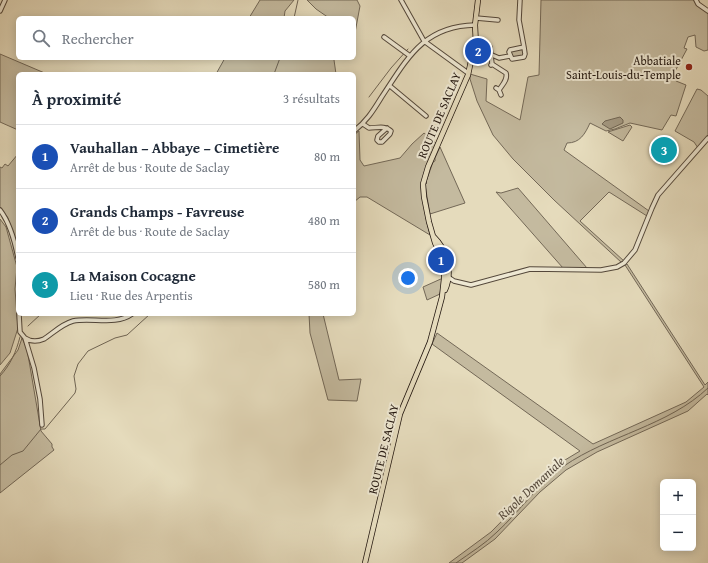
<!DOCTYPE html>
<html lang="fr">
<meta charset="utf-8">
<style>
body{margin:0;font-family:"Gentium Book Plus",serif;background:#f6f6f7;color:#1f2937}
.controls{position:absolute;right:12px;bottom:12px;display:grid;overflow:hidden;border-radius:6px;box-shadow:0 2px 10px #0003}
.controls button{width:36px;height:36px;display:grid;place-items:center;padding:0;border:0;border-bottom:1px solid #e0e1e3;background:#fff;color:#1f2937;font:20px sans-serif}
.you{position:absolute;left:408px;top:278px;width:14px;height:14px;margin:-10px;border:3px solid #fff;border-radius:50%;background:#1a73e8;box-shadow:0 0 0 6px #1a73e833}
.badge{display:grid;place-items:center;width:26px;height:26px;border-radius:50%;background:#0f766e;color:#fff;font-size:13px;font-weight:700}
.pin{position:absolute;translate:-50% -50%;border:2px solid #fff;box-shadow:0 1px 4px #0006}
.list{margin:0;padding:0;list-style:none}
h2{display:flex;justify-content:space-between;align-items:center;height:52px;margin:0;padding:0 16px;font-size:17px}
h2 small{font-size:13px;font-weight:400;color:#747a83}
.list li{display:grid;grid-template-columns:26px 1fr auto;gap:12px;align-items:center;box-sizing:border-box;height:64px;padding:0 16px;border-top:1px solid #e0e1e3}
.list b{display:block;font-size:15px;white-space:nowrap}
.list p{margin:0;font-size:13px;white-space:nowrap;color:#747a83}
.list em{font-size:13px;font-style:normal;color:#747a83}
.icon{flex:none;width:22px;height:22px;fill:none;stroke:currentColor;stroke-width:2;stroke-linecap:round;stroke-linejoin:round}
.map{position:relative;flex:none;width:708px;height:563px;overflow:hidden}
.search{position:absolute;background:#fff;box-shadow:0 2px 10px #0003;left:16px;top:16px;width:340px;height:44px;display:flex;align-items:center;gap:10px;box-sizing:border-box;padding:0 14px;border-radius:6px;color:#747a83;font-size:15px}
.panel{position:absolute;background:#fff;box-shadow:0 2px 10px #0003;left:16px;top:72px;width:340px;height:244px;border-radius:6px}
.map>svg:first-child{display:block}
.green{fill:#c4ba9f;stroke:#736857}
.water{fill:#a39881;stroke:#6f6453}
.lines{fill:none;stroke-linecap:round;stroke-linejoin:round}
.stream{stroke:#6f6453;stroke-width:1}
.minor-casing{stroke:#53473a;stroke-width:5.5}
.major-casing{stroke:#22160f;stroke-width:6}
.minor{stroke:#eee8d3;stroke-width:3.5}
.major{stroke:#e5dbbc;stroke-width:4.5}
.poi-dot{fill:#8f2418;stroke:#eee8d3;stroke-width:1.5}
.labels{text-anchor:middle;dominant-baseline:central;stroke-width:4;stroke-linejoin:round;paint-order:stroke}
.poi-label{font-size:12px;fill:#22160f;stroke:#eee8d3;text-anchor:end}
.street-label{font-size:12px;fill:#22160f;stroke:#eee8d3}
.water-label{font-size:13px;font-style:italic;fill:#564a3d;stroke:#eee8d3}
</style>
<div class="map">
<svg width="708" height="563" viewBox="0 0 708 563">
<rect width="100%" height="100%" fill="#e5dbbc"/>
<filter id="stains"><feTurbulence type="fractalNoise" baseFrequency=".005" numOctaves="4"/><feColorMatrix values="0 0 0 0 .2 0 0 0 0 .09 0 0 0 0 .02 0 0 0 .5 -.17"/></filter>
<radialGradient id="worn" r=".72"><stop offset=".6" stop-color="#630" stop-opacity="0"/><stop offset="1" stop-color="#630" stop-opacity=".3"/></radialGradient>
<path class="green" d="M260,0H294L285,11L284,18H249Z
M307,0H357L360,6L354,38V18H329L316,9Z
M541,0H694L698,6L708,13V50L704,51L696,47L695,35L688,37L684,48L687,49L672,77L676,81L686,85L676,116L671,115L662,130L630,123L615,129L606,131L590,123C585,134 580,143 567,143L564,150L649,211L647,216L609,192L580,221L624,261L622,263L554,200L513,159L493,135L477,101L470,79V74L487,79L486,101L520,120L528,77L539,75Z
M522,49L524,51L523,56L512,57L510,53L512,51Z
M0,54L47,74H18V130L0,122Z
M225,58H336L334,60L336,74H216Z
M697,89L701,90L708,96V135L698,148L694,142L675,131Z
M630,125L632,127L623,141L608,132Z
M359,131L360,160L364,166L400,158L412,144L424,133L437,144L425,178L426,218L430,235L367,197H360L354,202V135Z
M440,147L465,203L430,214L425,185L427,183L426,182L433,162L435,161V158Z
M18,154V253L8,218L0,207V167L2,168L5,164L8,166Z
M518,188L587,268H563L496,192L501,193Z
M0,219L6,227L17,267L15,289L18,328L10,353L0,365Z
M627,264L705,385L708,382V395L707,394L688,411L597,452L566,470L540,492L495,539L462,563H449L491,532L552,470L560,463L580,451L432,344L437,333L593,444L686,402L704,387L625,265Z
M443,278L440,294L427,300L423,287Z
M309,314H323L339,380L361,379L357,401L328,400L310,333Z
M22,338L27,349L41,431L52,444V447L54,450L0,493V374L18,350Z"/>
<path class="water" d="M620,117L623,120V123L610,129L602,124L605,121Z"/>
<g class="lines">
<path class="stream" d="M294,18L298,0
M274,74L280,58
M369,97L391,68L408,49
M354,134L355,133
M28,326L41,314
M0,376C11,364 16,352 20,337
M0,465L12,455L23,451L41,429H45L75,393L76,389L74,376L78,364L88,351L115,338L127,335L150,314
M456,563C470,553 485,544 497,532C519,512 540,482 564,466C609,435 668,426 708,388"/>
<defs>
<path id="minor" d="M401,0L424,41L468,73
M520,0L519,20L524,47
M696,0L698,4L708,11
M0,11L5,0
M476,18L498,20
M384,37L410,56
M476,45L490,47L492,64L491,65
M524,47L525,54L524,57L512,59L509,52L510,50Z
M492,55L499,58L510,56
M492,64L506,73C508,80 502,85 499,90
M390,86L426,116
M496,88L499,90L501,95
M363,124L369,128C377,128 385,125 391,131L390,134L382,142H379L377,140L378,136L387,128
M354,131C366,122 373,111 381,98C407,59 423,26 475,25
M0,210C10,223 15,242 18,258
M448,277L454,281L471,285L530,269L601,270L617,267L624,263L635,250L652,208L658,195L708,138
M19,314L20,332L25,338L34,368L40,399L42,425
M25,338C31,342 37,342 44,339C53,333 62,324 73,321C92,317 115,326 132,314"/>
<path id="major" d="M434,237C447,250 453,272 445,290
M365,563L400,414L430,342L442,297L444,279V267L439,251L435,243L429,222L424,197L423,184L428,167L468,75L472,56L475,50L476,45L475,25L478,0"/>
</defs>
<use href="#minor" class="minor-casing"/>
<use href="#major" class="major-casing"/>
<use href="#minor" class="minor"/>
<use href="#major" class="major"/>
</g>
<circle class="poi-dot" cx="689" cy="67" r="4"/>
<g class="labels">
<g class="poi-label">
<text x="681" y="60">Abbatiale<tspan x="681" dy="14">Saint-Louis-du-Temple</tspan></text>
</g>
<g class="street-label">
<text transform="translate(439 115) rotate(-67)">ROUTE DE SACLAY</text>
<text transform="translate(383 449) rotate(-76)">ROUTE DE SACLAY</text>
</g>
<g class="water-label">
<text transform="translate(531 488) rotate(-43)">Rigole Domaniale</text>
</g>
</g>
<rect width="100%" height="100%" filter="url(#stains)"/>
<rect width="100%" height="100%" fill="url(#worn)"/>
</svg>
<div class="controls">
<button>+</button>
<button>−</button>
</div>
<div class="you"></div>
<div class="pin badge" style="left:441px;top:260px;background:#1a4fb4">1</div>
<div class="pin badge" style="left:478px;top:51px;background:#1a4fb4">2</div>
<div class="pin badge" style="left:664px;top:150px;background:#0f9aa8">3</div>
<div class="search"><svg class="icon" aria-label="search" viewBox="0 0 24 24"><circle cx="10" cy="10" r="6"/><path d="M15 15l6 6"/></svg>Rechercher</div>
<section class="panel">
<h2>À proximité<small>3 résultats</small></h2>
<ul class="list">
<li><span class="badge" style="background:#1a4fb4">1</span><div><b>Vauhallan – Abbaye – Cimetière</b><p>Arrêt de bus · Route de Saclay</p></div><em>80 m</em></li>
<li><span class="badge" style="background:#1a4fb4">2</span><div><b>Grands Champs - Favreuse</b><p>Arrêt de bus · Route de Saclay</p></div><em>480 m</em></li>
<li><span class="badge" style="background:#0f9aa8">3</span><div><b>La Maison Cocagne</b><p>Lieu · Rue des Arpentis</p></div><em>580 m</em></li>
</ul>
</section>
</div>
